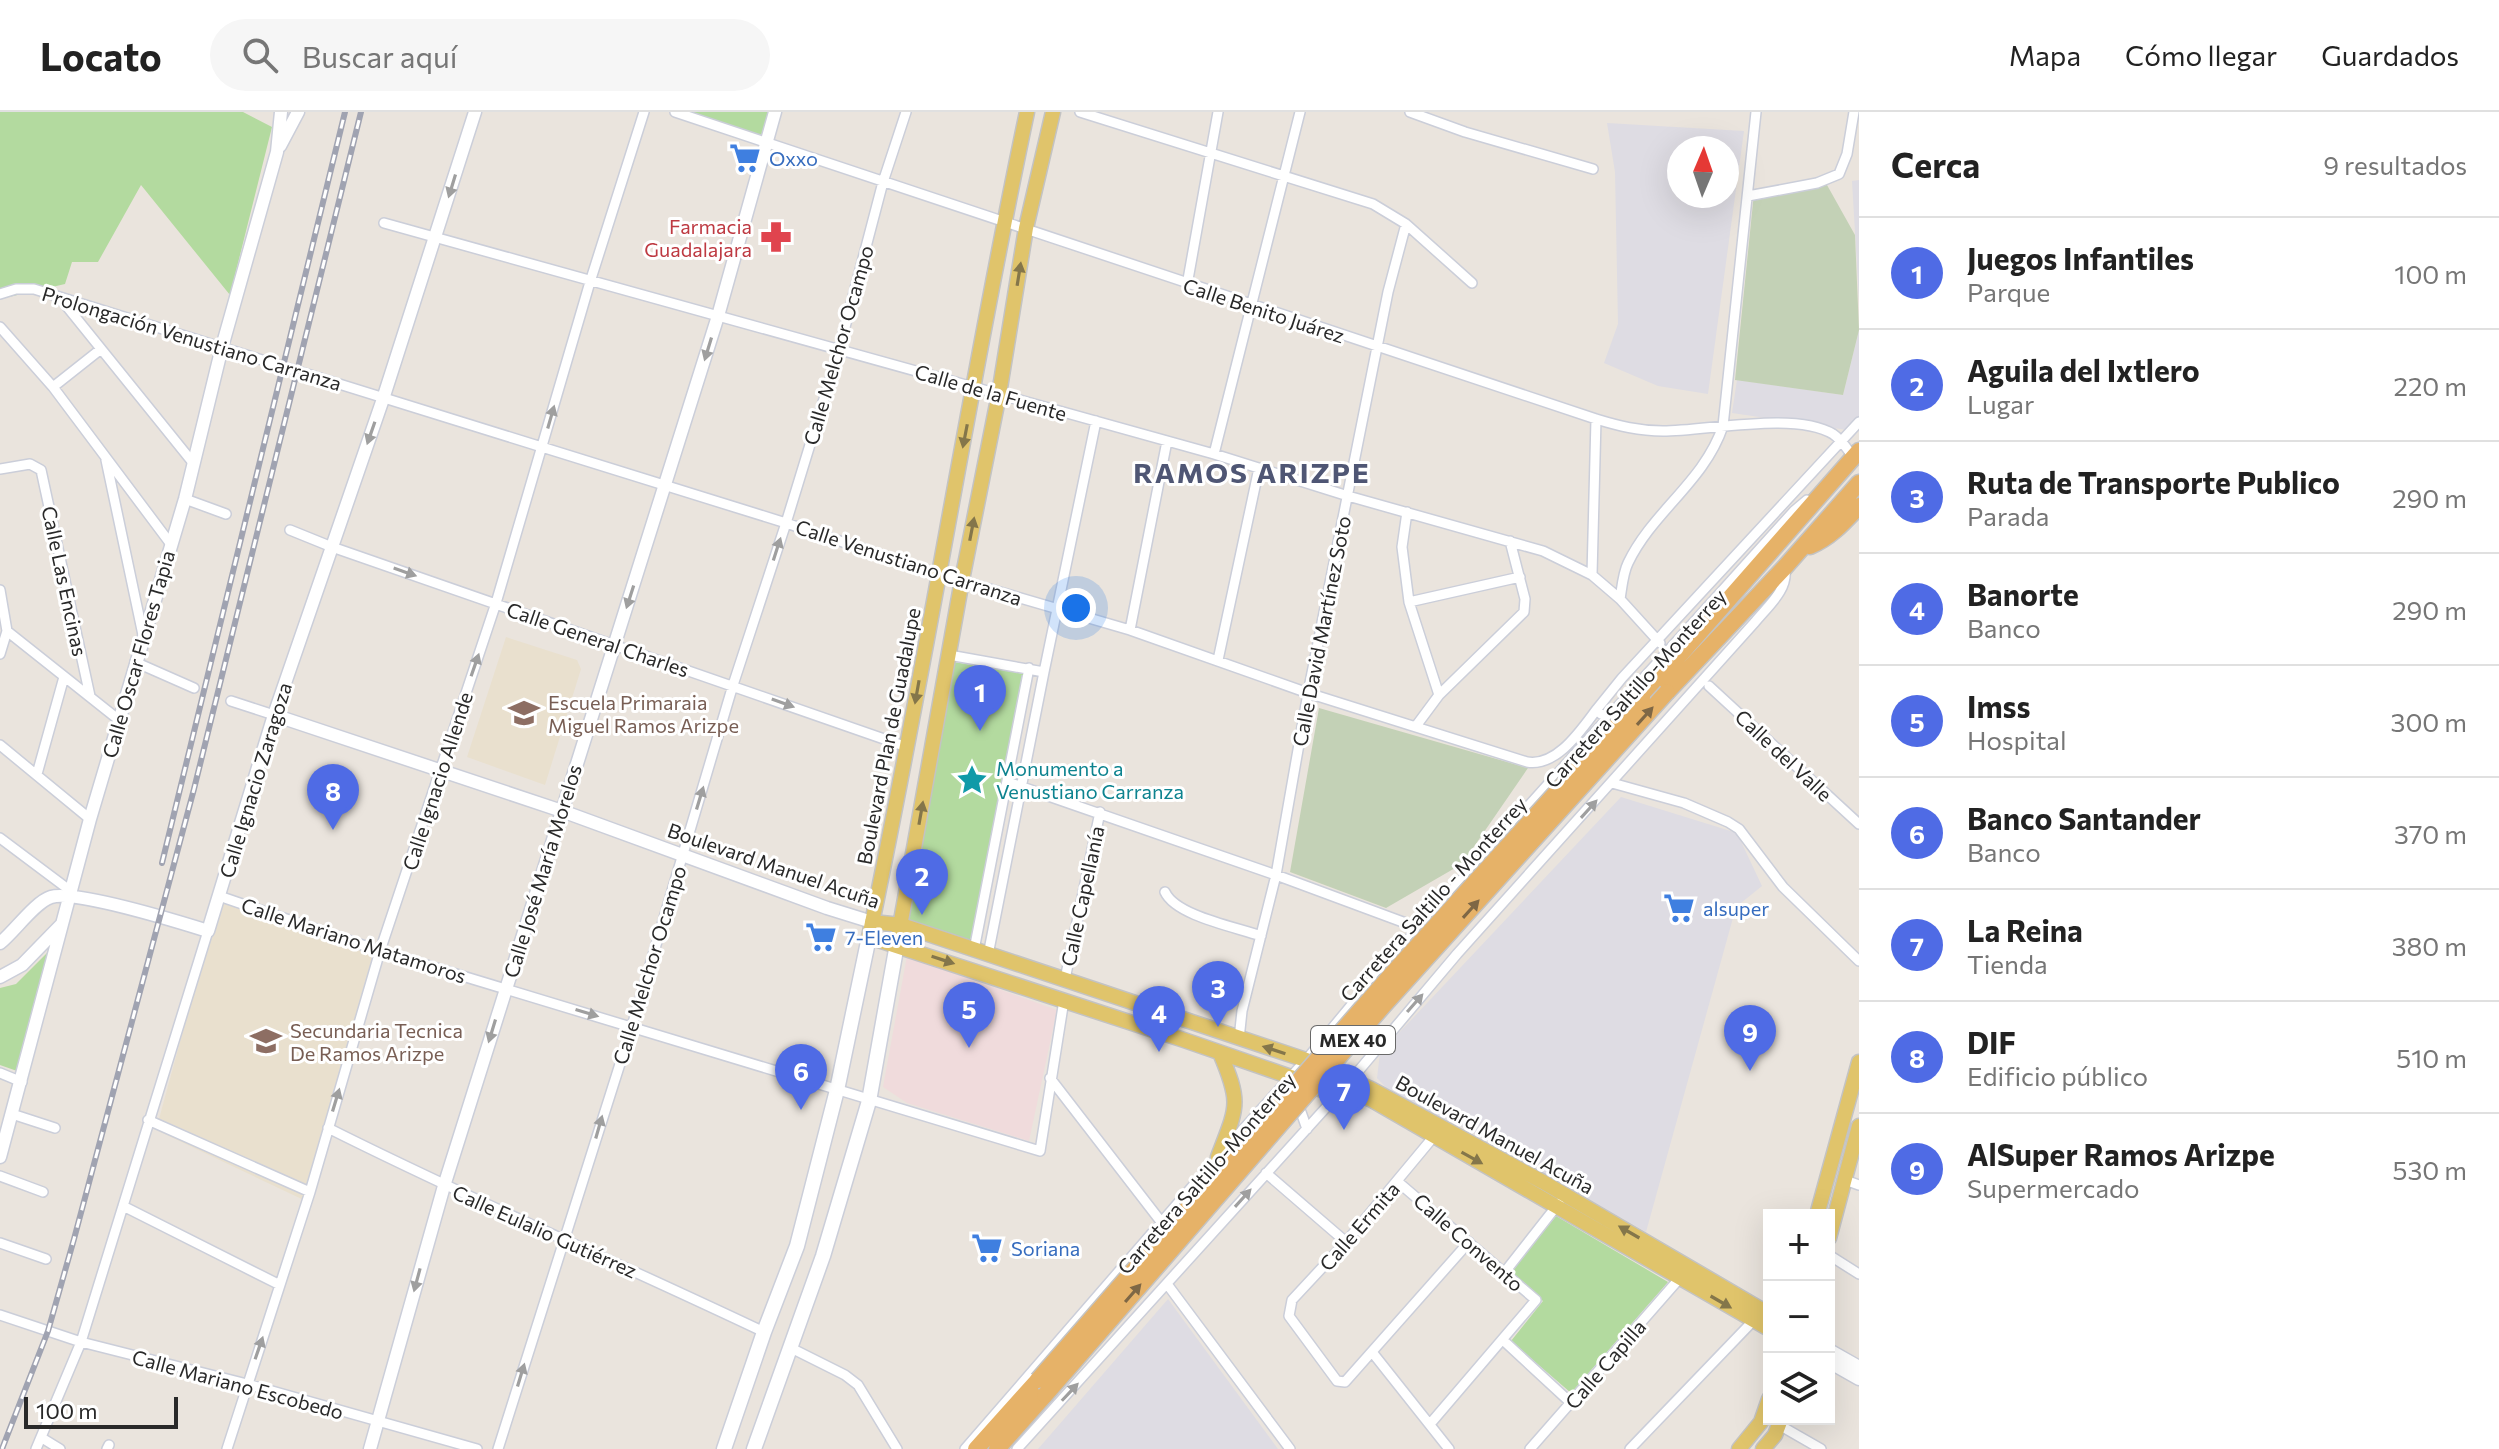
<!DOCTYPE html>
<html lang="es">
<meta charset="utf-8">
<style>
body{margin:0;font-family:Commissioner,sans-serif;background:#f6f6f6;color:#222}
.controls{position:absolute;right:24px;bottom:24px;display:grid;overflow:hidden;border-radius:0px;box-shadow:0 8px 32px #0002}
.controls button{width:72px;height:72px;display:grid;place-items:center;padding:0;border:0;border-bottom:2px solid #e0e0e0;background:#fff;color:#222;font:40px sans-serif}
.compass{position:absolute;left:1667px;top:24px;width:72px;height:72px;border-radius:50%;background:#fff;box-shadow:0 8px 32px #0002;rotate:2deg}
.scale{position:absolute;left:24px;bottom:20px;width:154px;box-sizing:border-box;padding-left:8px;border:4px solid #292929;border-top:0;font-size:22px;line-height:28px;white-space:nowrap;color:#292929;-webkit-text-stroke:6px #fff;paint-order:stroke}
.you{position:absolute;left:1076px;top:496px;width:28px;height:28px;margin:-20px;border:6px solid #fff;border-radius:50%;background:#1a73e8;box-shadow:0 0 0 12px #1a73e833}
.badge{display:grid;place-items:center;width:52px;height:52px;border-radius:50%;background:#4f6be5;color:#fff;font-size:26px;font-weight:700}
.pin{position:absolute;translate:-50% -66px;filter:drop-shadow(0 2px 4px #0008)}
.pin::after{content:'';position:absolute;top:42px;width:28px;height:24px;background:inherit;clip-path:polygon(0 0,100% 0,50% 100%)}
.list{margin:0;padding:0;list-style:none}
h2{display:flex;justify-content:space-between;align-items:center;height:104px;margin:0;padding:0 32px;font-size:34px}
h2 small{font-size:26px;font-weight:400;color:#767676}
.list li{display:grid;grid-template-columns:52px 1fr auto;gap:24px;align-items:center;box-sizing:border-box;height:112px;padding:0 32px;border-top:2px solid #e0e0e0}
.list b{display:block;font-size:30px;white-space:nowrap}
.list p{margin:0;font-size:26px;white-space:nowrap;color:#767676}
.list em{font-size:26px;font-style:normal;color:#767676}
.icon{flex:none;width:44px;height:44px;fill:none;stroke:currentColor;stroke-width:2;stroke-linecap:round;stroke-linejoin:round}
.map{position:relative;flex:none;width:1859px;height:1337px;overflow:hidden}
header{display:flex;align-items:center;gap:48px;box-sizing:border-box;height:112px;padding:0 40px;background:#fff;border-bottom:2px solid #e0e0e0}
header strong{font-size:38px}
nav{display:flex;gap:44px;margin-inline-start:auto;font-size:28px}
.search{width:560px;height:72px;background:#f6f6f6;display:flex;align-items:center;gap:20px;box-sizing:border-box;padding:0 28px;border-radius:44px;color:#767676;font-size:30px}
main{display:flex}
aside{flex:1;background:#fff}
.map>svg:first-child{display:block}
.industrial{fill:#dedce3;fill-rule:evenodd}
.education{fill:#e9e0ce}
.medical{fill:#f0dbdc}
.green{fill:#b3da9f}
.cemetery{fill:#c3d1b6}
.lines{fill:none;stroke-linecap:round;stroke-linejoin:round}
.minor-casing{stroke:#cbced9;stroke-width:12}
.tertiary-casing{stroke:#cbced9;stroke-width:15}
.secondary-casing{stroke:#cbced9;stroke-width:17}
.primary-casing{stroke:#c3c3c3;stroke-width:17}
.trunk-casing{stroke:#c3c3c3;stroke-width:19}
.minor{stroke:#fff;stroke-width:9}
.tertiary{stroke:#fff;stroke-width:12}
.secondary{stroke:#fff;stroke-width:14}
.primary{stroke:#e0c46b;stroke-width:14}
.trunk{stroke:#e6b268;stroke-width:16}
.rail-casing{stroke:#a0a3b1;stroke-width:6}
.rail{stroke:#fff;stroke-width:3;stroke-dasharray:9;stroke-linecap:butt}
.trunk-bridge-casing{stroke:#c3c3c3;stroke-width:19;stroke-linecap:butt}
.trunk-bridge{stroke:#e6b268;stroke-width:16}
.oneway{fill:#9f9f9f}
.oneway2{fill:#84764a}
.oneway3{fill:#7e6745}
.labels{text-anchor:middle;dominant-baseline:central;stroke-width:6;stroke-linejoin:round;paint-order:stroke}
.shield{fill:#fff;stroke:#696969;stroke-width:2}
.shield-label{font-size:18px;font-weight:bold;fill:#292929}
.shop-label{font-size:20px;fill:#366cbe;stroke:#fff;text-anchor:start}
.health-label{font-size:20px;fill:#be3a42;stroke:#fff;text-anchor:end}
.street-label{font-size:20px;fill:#292929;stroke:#fff}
.education-label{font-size:20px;fill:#785e54;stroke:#fff;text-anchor:start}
.culture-label{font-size:20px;fill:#0d838f;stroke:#fff;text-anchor:start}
.district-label{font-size:28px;font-weight:bold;letter-spacing:2px;fill:#4f5674;stroke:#fff}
</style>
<header>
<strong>Locato</strong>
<div class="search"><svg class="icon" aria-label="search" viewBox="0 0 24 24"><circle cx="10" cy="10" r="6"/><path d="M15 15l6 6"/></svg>Buscar aquí</div>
<nav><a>Mapa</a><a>Cómo llegar</a><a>Guardados</a></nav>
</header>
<main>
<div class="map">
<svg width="1859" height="1337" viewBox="0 0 1859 1337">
<rect width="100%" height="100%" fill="#eae4dd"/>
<path class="industrial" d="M1607,11L1744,19L1708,282L1658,274L1604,251L1618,212L1615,60ZM1727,36V84H1679V36Z
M1859,68V188L1852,69Z
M1859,218V313L1854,319L1732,301L1737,268L1843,283Z
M1621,685L1737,721L1762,774L1736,795L1646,1120L1461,1014L1394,984L1377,966L1380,941Z
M1168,1187L1278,1337H1038Z"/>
<path class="education" d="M506,525L577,548L581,557L545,673L467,645Z
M219,787L378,839L306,1089L156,1018Z"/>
<path class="medical" d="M907,844L1057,898L1029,1029L907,991L883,975Z"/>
<path class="green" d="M0,0H243L272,15L230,183L141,73L98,150H72L65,172L0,187Z
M678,0H775L766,28Z
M954,550L1025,562L971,830L904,808Z
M51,837L17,959L0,953V876L16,872Z
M1556,1104L1668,1170L1571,1281L1511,1229L1543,1189L1510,1160Z"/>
<path class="cemetery" d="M1827,73L1855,123L1859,218L1843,283L1735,268L1754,81Z
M1319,596L1528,656L1462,752L1386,796L1290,760Z"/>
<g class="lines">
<defs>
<path id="minor" d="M675,0L1596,307C1619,314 1639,319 1663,319C1707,319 1795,299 1833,322C1842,328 1847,337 1853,345
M1080,0L1373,92L1406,112L1472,171
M1410,0L1465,20L1593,57
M1748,84L1817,71L1839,62L1847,42L1854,0
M384,111L1214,342L1348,384L1543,439L1592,463L1620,487L1660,531
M1187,173L1218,0
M0,182L16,177H34L786,411L938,462L1130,518L1308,581L1527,650C1557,655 1581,618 1597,597
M60,186L194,352
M0,215L53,275L170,431
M53,275L101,237
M1214,342L1300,0
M106,348L143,523
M0,357L30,352L41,358L90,584
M185,387L226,402
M1407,400L1402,435L1409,490L1439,583L1416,614
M290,418L332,435L907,635
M1592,463L1596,307
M0,478L7,519L0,542
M1620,487C1622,475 1623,461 1628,451C1653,399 1704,370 1723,314L1756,0
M1409,490L1520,465
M1130,518L1167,329
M7,519L119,608
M949,543L1044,560
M1218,548L1259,356
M135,550L194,576
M1709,574L1859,712
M1439,583L1524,500L1525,487L1510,429
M231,589L274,603
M1601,602L1597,597L1622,566L1859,310
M0,633L90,707
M37,662L64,565
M1008,670L1276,763L1419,816
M1612,671L1684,691L1728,710L1739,717L1783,775L1859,849
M0,726L72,780
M1165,780C1176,804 1236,815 1261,824
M219,784L380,839L1040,1039L1064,888
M974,838L1029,556
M988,843L1044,560L1096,309
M1065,867L1100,700
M1239,927L1242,899L1276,763L1308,581L1388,180L1406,112
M1347,932L1360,935L1379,932
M0,961L22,970
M1050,966L1162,1111
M1294,993L1301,1000L1307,1017
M12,1002L55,1016
M148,1008L310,1080
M328,1016C471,1088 619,1151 764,1220
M1435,1023L1346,1130L1292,1188L1289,1204L1337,1269L1345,1270L1469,1130
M1266,1061L1346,1130
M0,1064L43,1080
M1845,1068L1859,1073
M1398,1070L1536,1188L1430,1312
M123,1094L280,1173
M0,1131L46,1147
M1829,1143L1859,1162
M1504,1161L1559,1091
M1167,1172L1290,1337
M0,1203L81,1230L247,1272L477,1337
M1504,1229L1571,1291
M791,1236L845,1263L858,1273L897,1337
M1372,1240L1449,1337
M1779,1313L1821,1337
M42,1326L60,1337
M36,1337L81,1230L208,819
M107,1337L109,1333
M227,1337L310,1080L380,839L496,491L590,170L644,0
M498,1337L632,914L733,573L786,411L839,238L883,70L906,0
M965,1337L1218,1045L1306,948L1378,861L1794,399L1807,388
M1017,1337L1350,969L1457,842L1755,510C1768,494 1788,478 1785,457
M1530,1337L1679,1167
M1630,1337L1753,1209"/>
<path id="tertiary" d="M280,34L298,0
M274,603L562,699L827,796L872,810
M0,831C14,820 35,790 51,785C75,778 179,810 208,819L274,603L383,287L475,0
M0,865L22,853L61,813
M0,1045L90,707L185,387L222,235L277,40L281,0
M1829,1238L1859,1255
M1829,1250L1859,1267
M370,1337L444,1074L718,204L775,0"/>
<path id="secondary" d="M724,1337L764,1220L797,1134L837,978L869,825
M754,1337L823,1144L869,989L897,832"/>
<path id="primary" d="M1027,0C969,274 927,551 869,825L1184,928L1291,965L1322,978L1360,983L1370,987L1769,1217
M872,810L901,813L1306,948L1371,977L1543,1070L1769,1202
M899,820L962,468L999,282L1026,116L1053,0
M1218,1045C1237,995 1242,992 1220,941
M1817,1103L1859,950
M1829,1126L1859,1014
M1739,1337L1761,1310L1769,1287
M1763,1337L1775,1323L1781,1307"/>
<path id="trunk" d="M1810,434C1831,425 1844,410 1859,394
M1667,580L1785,455L1859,371
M1642,586L1859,339
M976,1337L1038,1268
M997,1337L1045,1283"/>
</defs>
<use href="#minor" class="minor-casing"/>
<use href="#tertiary" class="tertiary-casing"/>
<use href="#secondary" class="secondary-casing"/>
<use href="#primary" class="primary-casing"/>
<use href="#trunk" class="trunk-casing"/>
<use href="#minor" class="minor"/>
<use href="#tertiary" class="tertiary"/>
<use href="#secondary" class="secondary"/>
<use href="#primary" class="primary"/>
<use href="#trunk" class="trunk"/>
<defs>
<path id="rail" d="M162,751L345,0
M2,1337L48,1219L74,1127L194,677L361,0"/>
</defs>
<use href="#rail" class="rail-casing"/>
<use href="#rail" class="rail"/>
<defs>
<path id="trunk-bridge" d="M1038,1268L1391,863L1642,586
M1045,1283L1383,894L1667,580"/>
</defs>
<use href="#trunk-bridge" class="trunk-bridge-casing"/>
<use href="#trunk-bridge" class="trunk-bridge"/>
</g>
<defs><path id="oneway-solid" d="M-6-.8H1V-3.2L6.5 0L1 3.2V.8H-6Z" transform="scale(2)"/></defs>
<g class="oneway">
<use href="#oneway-solid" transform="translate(452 74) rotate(107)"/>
<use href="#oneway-solid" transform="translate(708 237) rotate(107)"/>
<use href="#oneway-solid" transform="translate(551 305) rotate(-74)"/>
<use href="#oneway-solid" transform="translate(371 321) rotate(109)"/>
<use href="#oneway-solid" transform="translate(777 437) rotate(-72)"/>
<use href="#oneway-solid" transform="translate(405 460) rotate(19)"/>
<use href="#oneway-solid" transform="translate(630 485) rotate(108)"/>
<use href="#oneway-solid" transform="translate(475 553) rotate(-71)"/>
<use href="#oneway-solid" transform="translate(783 591) rotate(20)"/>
<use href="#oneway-solid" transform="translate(700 686) rotate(-73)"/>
<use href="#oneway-solid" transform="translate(1589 697) rotate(-48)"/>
<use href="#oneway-solid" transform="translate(1415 891) rotate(-49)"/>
<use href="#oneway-solid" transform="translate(587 901) rotate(17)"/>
<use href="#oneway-solid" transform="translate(492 919) rotate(107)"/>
<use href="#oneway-solid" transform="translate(336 988) rotate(-73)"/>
<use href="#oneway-solid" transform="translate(599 1015) rotate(-74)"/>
<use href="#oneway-solid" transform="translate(1243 1086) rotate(-48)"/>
<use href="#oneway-solid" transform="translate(417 1168) rotate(105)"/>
<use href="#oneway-solid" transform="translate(259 1236) rotate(-71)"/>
<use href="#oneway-solid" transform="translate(521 1263) rotate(-73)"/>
<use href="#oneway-solid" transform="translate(1070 1280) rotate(-47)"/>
</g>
<g class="oneway2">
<use href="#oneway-solid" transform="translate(1019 162) rotate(-81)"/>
<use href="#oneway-solid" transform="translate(965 324) rotate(101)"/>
<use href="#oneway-solid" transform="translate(972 417) rotate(-79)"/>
<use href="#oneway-solid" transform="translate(917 580) rotate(100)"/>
<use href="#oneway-solid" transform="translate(921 701) rotate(-80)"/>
<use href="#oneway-solid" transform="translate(943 848) rotate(18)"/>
<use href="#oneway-solid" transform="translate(1274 938) rotate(-162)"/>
<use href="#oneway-solid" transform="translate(1472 1046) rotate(29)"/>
<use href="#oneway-solid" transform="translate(1629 1120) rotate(-150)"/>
<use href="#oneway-solid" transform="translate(1721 1190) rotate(30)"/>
</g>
<g class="oneway3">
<use href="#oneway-solid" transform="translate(1645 604) rotate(-48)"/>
<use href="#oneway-solid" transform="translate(1471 797) rotate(-48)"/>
<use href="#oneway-solid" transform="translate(1133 1181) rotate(-49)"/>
</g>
<defs>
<symbol id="supermarket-bare" viewBox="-9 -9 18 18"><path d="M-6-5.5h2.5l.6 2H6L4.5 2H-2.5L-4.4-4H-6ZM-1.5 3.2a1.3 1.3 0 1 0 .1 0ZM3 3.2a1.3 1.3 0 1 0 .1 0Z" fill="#3f7fe0" stroke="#fff" stroke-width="2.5" paint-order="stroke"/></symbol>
<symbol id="pharmacy-bare" viewBox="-9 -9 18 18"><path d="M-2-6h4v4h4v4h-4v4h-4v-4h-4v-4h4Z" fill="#e0444e" stroke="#fff" stroke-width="2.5" paint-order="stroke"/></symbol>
<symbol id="school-bare" viewBox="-9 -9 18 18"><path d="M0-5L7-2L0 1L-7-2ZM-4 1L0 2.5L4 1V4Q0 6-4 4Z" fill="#8d6e63" stroke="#fff" stroke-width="2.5" paint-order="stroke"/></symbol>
<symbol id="sight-bare" viewBox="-9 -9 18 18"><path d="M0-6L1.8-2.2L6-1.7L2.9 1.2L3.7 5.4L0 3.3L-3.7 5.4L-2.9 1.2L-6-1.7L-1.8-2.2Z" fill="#0f9aa8" stroke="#fff" stroke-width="2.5" paint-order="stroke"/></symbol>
</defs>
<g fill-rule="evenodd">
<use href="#supermarket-bare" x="723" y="24" width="44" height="44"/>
<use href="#pharmacy-bare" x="754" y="103" width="44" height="44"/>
<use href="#school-bare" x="502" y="579" width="44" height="44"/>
<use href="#sight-bare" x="950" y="646" width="44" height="44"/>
<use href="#supermarket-bare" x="1657" y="774" width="44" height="44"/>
<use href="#supermarket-bare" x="799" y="803" width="44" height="44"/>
<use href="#school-bare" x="244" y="907" width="44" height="44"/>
<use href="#supermarket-bare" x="965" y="1114" width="44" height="44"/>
</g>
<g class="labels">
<rect class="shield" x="1311" y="914" width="84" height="28" rx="6"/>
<g class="shield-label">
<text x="1353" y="928">MEX 40</text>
</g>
<g class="shop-label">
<text x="769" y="46">Oxxo</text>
<text x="1703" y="796">alsuper</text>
<text x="845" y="825">7-Eleven</text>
<text x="1011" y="1136">Soriana</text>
</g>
<g class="health-label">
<text x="752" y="114">Farmacia<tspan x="752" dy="23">Guadalajara</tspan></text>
</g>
<g class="street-label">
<text transform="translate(1264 198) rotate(18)">Calle Benito Juárez</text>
<text transform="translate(192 226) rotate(17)">Prolongación Venustiano Carranza</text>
<text transform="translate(838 233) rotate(-74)">Calle Melchor Ocampo</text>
<text transform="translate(991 280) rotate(16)">Calle de la Fuente</text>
<text transform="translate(909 450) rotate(18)">Calle Venustiano Carranza</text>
<text transform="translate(65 469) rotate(78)">Calle Las Encinas</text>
<text transform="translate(1321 519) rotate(-79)">Calle David Martínez Soto</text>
<text transform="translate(598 527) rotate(19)">Calle General Charles</text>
<text transform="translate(138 542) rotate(-74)">Calle Oscar Flores Tapia</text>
<text transform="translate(1635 576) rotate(-48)">Carretera Saltillo-Monterrey</text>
<text transform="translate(888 624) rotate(-79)">Boulevard Plan de Guadalupe</text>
<text transform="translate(1784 643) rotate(43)">Calle del Valle</text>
<text transform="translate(255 668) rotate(-73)">Calle Ignacio Zaragoza</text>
<text transform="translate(437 669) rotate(-72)">Calle Ignacio Allende</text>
<text transform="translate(774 753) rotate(19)">Boulevard Manuel Acuña</text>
<text transform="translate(542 759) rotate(-73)">Calle José María Morelos</text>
<text transform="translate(1082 784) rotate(-78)">Calle Capellanía</text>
<text transform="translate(1433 787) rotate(-48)">Carretera Saltillo - Monterrey</text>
<text transform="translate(354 828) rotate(18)">Calle Mariano Matamoros</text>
<text transform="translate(649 853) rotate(-73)">Calle Melchor Ocampo</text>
<text transform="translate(1495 1022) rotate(29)">Boulevard Manuel Acuña</text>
<text transform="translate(1206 1061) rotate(-49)">Carretera Saltillo-Monterrey</text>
<text transform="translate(1359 1114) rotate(-49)">Calle Ermita</text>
<text transform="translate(545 1119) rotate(24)">Calle Eulalio Gutiérrez</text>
<text transform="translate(1469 1130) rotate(41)">Calle Convento</text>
<text transform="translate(1605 1252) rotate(-49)">Calle Capilla</text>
<text transform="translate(238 1272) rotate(15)">Calle Mariano Escobedo</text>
</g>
<g class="education-label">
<text x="548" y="590">Escuela Primaraia<tspan x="548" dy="23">Miguel Ramos Arizpe</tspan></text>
<text x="290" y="918">Secundaria Tecnica<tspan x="290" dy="23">De Ramos Arizpe</tspan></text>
</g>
<g class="culture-label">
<text x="996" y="656">Monumento a<tspan x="996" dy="23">Venustiano Carranza</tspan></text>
</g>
<g class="district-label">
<text x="1252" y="360">RAMOS ARIZPE</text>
</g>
</g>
</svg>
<div class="controls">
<button>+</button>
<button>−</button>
<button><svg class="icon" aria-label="layers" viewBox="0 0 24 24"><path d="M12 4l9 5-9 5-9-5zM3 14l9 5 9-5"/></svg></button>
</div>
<svg class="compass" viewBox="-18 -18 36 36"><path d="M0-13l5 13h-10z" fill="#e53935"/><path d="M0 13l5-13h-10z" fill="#767676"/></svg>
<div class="scale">100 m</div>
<div class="you"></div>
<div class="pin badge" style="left:980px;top:619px">1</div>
<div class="pin badge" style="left:922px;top:803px">2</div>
<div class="pin badge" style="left:1218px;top:915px">3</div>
<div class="pin badge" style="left:1159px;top:940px">4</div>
<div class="pin badge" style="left:969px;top:936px">5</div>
<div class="pin badge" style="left:801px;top:998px">6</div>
<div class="pin badge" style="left:1344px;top:1018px">7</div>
<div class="pin badge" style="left:333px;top:718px">8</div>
<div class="pin badge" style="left:1750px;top:959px">9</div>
</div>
<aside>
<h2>Cerca<small>9 resultados</small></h2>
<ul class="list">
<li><span class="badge">1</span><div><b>Juegos Infantiles</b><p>Parque</p></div><em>100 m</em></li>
<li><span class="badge">2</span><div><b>Aguila del Ixtlero</b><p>Lugar</p></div><em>220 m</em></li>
<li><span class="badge">3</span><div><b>Ruta de Transporte Publico</b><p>Parada</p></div><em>290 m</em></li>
<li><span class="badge">4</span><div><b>Banorte</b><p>Banco</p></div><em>290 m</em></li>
<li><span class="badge">5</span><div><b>Imss</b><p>Hospital</p></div><em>300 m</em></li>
<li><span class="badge">6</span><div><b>Banco Santander</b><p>Banco</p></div><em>370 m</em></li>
<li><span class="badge">7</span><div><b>La Reina</b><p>Tienda</p></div><em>380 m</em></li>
<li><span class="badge">8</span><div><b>DIF</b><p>Edificio público</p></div><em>510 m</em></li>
<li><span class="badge">9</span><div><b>AlSuper Ramos Arizpe</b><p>Supermercado</p></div><em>530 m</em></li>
</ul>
</aside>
</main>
